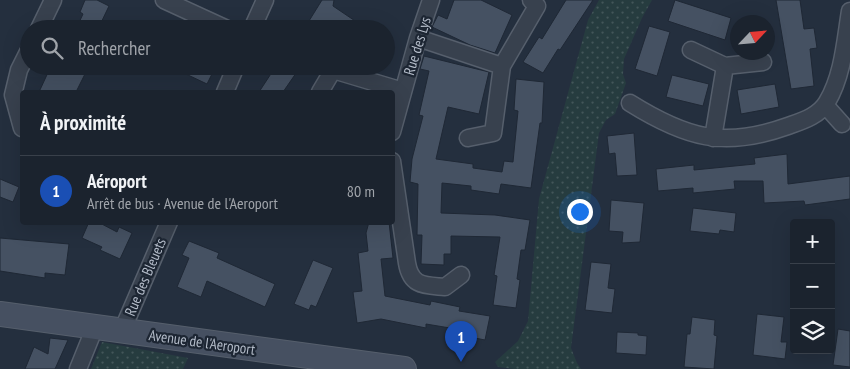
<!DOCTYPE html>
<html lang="fr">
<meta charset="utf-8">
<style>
body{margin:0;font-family:"PT Sans Narrow",sans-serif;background:#242b36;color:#f1f3f6}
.controls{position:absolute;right:15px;bottom:15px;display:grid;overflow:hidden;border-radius:5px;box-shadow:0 5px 20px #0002}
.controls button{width:45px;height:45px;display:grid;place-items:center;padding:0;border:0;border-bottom:1px solid #39404a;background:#1b232e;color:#f1f3f6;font:25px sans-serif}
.compass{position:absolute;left:730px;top:15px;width:45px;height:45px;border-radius:50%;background:#1b232e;box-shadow:0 5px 20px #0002;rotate:64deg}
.you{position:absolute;left:579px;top:211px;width:18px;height:18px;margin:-12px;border:4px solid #fff;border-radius:50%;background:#1a73e8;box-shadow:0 0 0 8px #1a73e833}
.badge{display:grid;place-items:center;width:32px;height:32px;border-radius:50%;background:#b45309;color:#fff;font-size:16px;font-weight:700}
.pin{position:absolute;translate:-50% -41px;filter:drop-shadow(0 1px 2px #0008)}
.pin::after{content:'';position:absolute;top:26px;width:18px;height:15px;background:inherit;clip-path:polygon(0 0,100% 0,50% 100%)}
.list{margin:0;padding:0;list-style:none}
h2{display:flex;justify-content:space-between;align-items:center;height:65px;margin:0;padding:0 20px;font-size:21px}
h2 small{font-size:16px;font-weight:400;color:#a0a4aa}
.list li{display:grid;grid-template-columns:32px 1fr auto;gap:15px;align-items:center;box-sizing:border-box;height:70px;padding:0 20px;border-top:1px solid #39404a}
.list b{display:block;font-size:19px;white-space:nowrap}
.list p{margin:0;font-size:16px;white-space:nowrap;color:#a0a4aa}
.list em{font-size:16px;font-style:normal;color:#a0a4aa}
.icon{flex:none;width:28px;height:28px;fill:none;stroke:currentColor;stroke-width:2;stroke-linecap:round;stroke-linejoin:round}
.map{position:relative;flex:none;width:850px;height:369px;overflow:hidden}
.search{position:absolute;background:#1b232e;box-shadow:0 5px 20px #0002;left:20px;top:20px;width:375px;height:55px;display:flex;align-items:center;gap:12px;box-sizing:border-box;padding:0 18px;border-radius:28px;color:#a0a4aa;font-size:19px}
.panel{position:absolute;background:#1b232e;box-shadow:0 5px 20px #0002;left:20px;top:90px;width:375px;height:135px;border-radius:5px}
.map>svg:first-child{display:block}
.grass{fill:url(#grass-dots)}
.building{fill:#455162;stroke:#1f2835}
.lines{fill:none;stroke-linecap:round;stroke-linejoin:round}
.street-casing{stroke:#565f6c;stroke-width:19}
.secondary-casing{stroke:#565f6c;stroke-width:26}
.street{stroke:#38414e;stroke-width:16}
.secondary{stroke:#465061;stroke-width:24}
.labels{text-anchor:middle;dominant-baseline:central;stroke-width:4.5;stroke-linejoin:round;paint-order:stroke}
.street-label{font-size:15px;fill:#b4bcc9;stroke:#1d2633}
</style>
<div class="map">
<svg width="850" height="369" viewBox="0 0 850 369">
<defs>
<pattern id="grass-dots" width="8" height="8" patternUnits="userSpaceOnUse" patternTransform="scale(1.25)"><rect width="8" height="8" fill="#263c3f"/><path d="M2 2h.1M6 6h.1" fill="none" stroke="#435659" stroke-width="1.8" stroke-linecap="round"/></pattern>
</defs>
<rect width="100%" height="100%" fill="#242f3e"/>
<path class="grass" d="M599,0H652L642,18L624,59L623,74L626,83L615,114L606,120L599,133L571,348L577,363L581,369H515L498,367L495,362L518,341L528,321L539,199L588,20Z
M102,342L188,358L183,369H91Z"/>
<path class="building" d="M85,0H97L109,6L98,29H76L83,14L80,12Z
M322,0H334L333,6L367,29H304Z
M454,0H481L512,15L495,53L470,45L432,27L438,15L447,19Z
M566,0H593L560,50L558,49L543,73L523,62L539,37L542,39Z
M675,0L731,18L725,40L668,21Z
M776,0H800L804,29L814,28L817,48L810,49L814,86L791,89Z
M649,26L670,32L657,76L635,69Z
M424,56L489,72L479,114L448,107L436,159L473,164V168L502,172L504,161L513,162L518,111L514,110L516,79L544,82L542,123H540L531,188L501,184L499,194L471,190V186L442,183L441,213L495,215L530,220L525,250H521L517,279L520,280L516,308L493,305L497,276L494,275L500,237L451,236V254H444V265L421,264L422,235H417L418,184L410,182L412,159L423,116L419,115L429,71L420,69Z
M51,66H89L76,92H39Z
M169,66H216L207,84Z
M276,66H301L283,92H259Z
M672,75L709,84L703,106L666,97Z
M775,84L779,107L741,114L737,90Z
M634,133L637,175L617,176L615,153L609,154L607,136Z
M787,154L788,184L850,176V199L805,205L804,201L764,203L763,181H734L735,189L693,193V188L658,191L656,169L694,165V170L755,164L754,158Z
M0,179L19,187L13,202L0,197Z
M611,200L644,203L640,242L622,243L623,232L609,231Z
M693,208L736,213L734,232L720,230L719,234L690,231Z
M89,222H98L117,232L119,227L132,233L120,259L100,250L102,247L82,238Z
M369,222H389L393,258L381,259L385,296L430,305L431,301L460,307L459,311L490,316L485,340L455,334L456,329L426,324V328L381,319L357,323L353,292L362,291L358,253L368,251L366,233Z
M0,238L69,244L65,275L45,273V278L0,271Z
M189,241L219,253L217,258L275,284L265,307L207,281L201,297L177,287L189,258L182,255Z
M313,260L333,268L316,307L311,305L309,310L294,304Z
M591,262L611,264L608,288L615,289L612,313L585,310Z
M757,314L784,317L781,342H787L785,359L753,355Z
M692,317L715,320L714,335L717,336L714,369L684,367L687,334H690Z
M838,329L850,331V367L833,365Z
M617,332L638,333V335L647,336L646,355L616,353Z
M50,338L68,340L55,369H25L34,347L48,354Z"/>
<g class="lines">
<defs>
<path id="street" d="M164,0L227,29
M39,29L53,0
M252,29L265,0
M418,38L502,66
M691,50L725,66L763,62
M225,92L236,66
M320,92L333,70L403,91
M630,103C686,138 724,149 788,126C802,121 819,116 827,102C843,75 845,42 850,11
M825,105L842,124
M22,128L13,95L19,70L29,50
M392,132L418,38L431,0
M468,138L493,133L502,66L537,6L531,0
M713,138L725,66
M392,161L407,263C411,287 425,285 445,287L461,275
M122,331L169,222
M78,369L95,327"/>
<path id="secondary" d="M0,314L404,369"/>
</defs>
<use href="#street" class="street-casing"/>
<use href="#secondary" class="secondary-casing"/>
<use href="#street" class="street"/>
<use href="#secondary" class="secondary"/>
</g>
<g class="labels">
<g class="street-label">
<text transform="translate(417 46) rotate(-73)">Rue des Lys</text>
<text transform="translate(145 277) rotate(-67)">Rue des Bleuets</text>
<text transform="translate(202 342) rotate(8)">Avenue de l'Aeroport</text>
</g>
</g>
</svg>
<div class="controls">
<button>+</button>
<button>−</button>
<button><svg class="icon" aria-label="layers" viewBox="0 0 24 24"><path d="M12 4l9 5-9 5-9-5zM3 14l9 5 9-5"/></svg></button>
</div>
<svg class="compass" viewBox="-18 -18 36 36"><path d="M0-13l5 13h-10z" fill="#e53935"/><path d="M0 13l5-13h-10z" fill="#a0a4aa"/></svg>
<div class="you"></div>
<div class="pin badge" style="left:461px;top:362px;background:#1a4fb4">1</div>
<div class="search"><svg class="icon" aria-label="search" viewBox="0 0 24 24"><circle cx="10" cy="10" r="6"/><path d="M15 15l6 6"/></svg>Rechercher</div>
<section class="panel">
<h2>À proximité<small></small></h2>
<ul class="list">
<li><span class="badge" style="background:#1a4fb4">1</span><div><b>Aéroport</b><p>Arrêt de bus · Avenue de l'Aeroport</p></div><em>80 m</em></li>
</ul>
</section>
</div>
